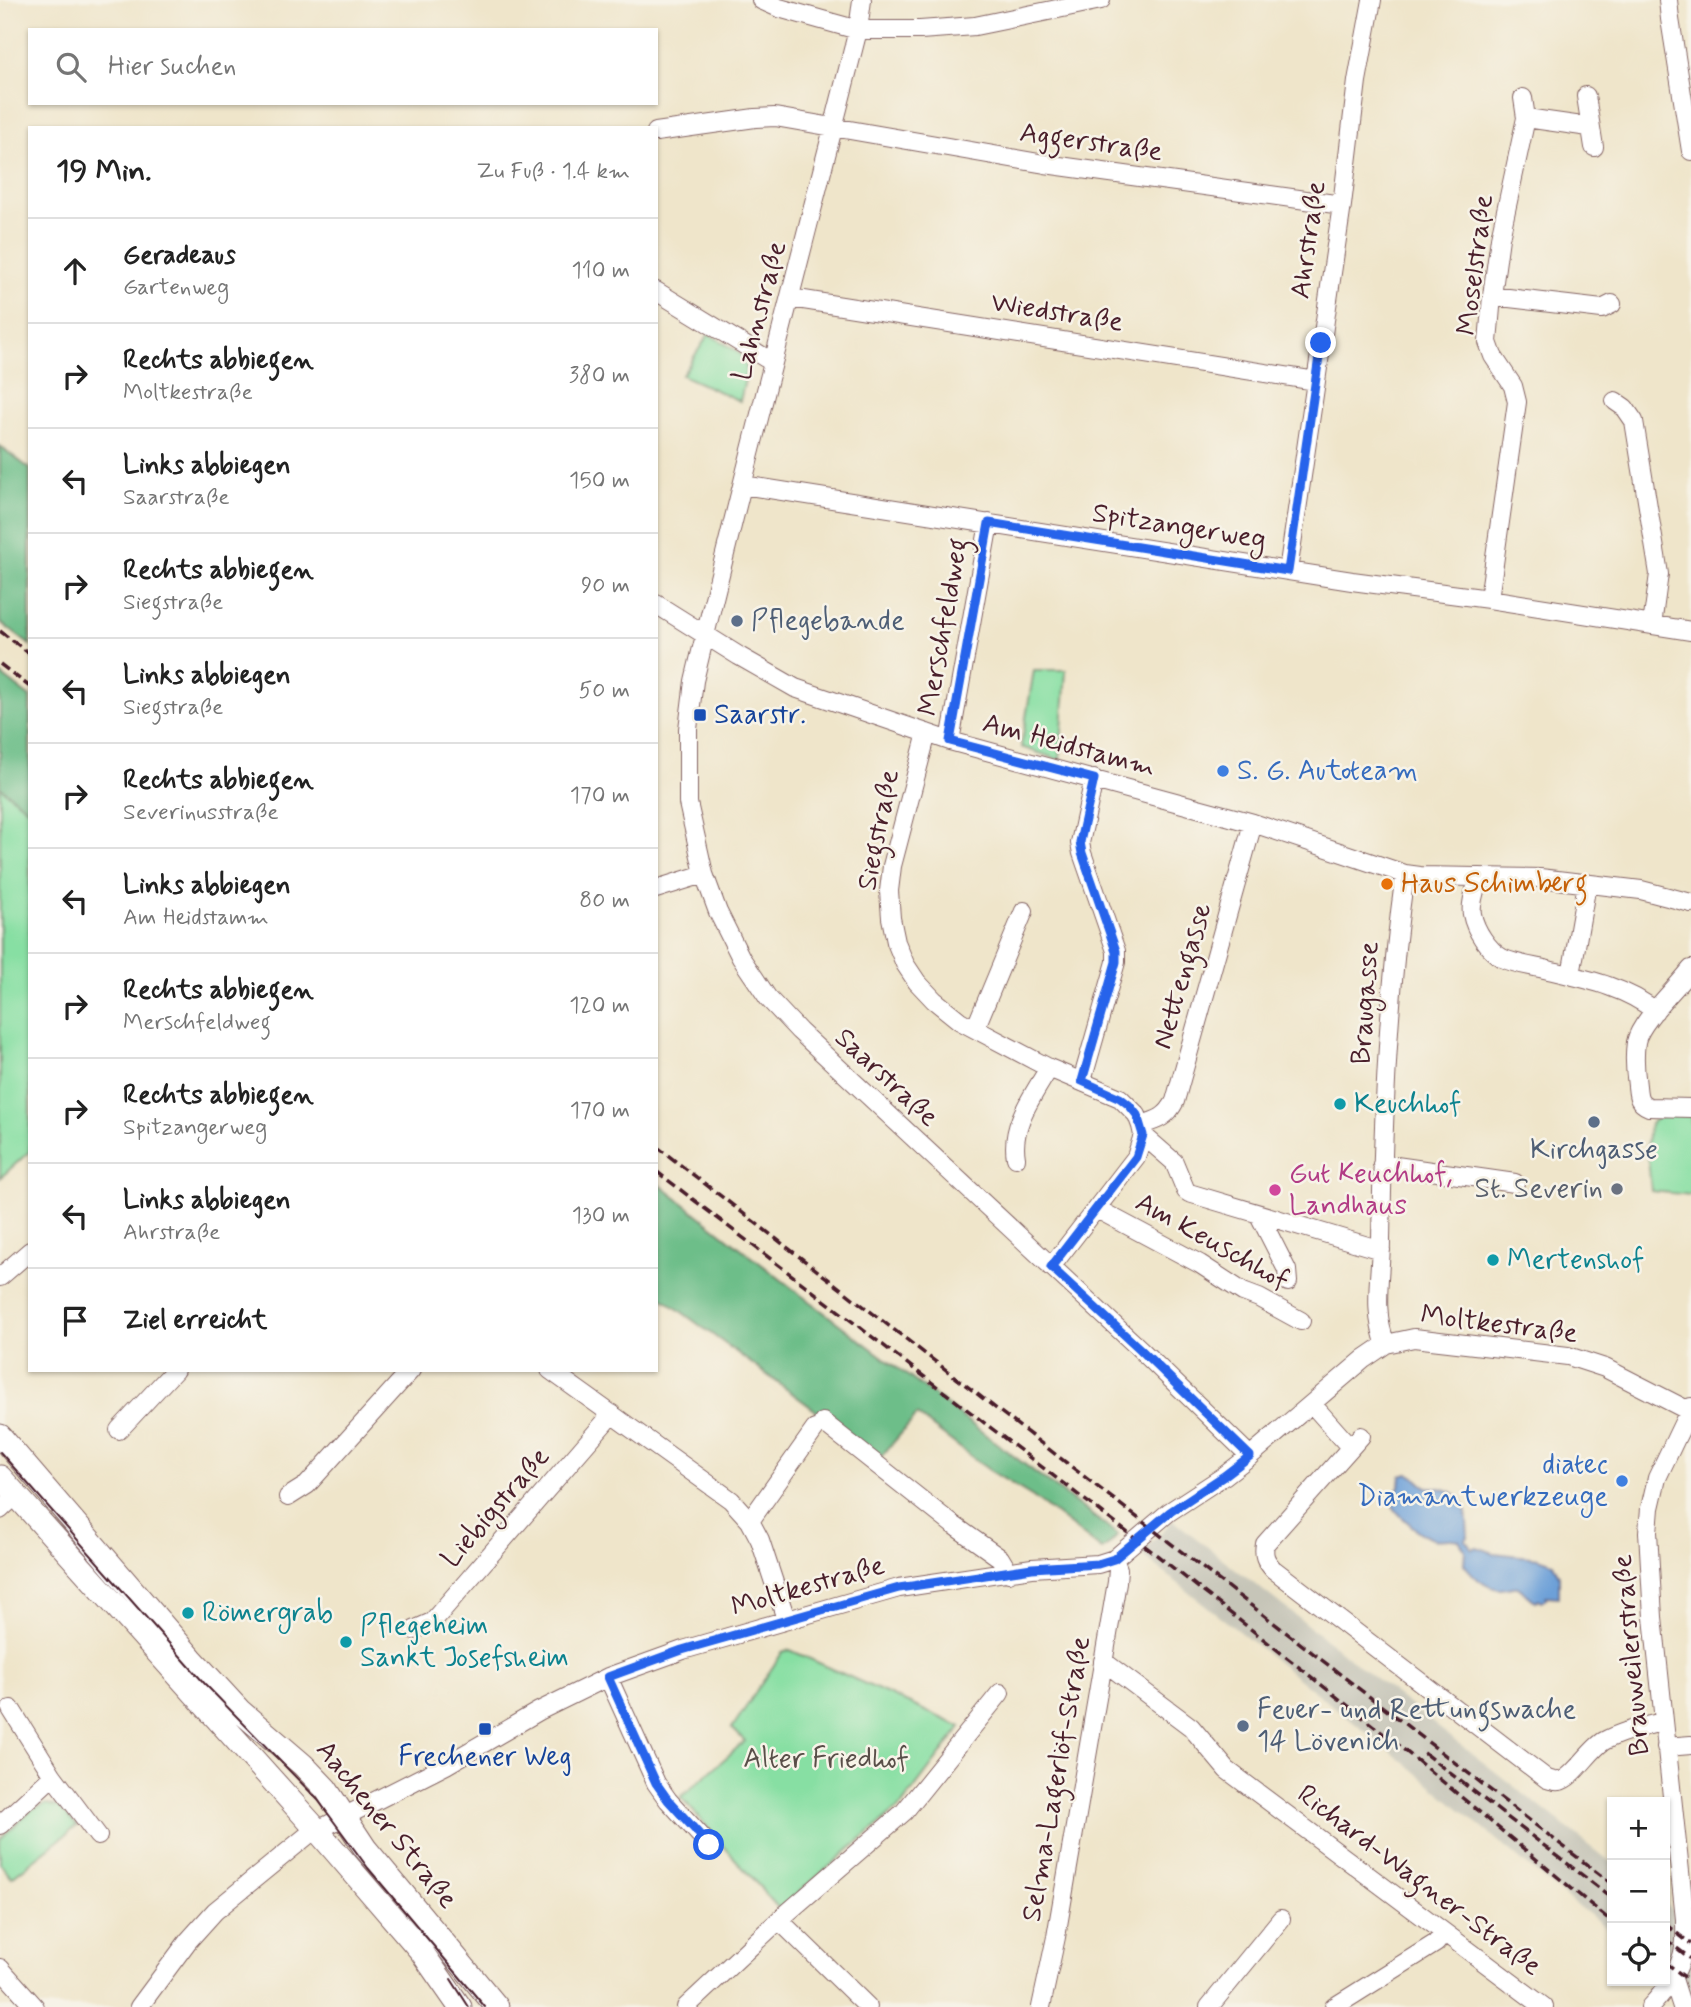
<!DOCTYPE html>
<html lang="de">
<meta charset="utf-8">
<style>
body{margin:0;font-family:Mynerve,sans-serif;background:#f2f2f2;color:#222}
.controls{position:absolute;right:21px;bottom:21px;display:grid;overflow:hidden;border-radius:0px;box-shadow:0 2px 5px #0004}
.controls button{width:63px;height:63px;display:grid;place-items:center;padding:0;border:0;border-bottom:2px solid #e0e0e0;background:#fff;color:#222;font:35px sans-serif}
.stop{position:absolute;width:21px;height:21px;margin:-16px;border:5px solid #2563eb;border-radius:50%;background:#fff}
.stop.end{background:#2563eb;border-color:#fff;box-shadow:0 2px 7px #0008}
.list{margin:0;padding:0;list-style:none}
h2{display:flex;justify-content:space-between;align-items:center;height:91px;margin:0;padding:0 28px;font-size:30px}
h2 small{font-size:23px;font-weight:400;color:#767676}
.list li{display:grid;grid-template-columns:46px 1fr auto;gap:21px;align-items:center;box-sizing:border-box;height:105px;padding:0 28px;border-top:2px solid #e0e0e0}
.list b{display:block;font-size:26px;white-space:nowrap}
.list p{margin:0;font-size:23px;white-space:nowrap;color:#767676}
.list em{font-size:23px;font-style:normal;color:#767676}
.icon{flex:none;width:38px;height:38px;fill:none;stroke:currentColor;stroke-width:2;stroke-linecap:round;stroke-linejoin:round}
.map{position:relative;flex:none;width:1691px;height:2007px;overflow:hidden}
.search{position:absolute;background:#fff;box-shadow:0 2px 5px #0004;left:28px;top:28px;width:630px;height:77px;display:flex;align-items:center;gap:18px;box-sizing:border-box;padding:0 24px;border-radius:0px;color:#767676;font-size:26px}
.panel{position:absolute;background:#fff;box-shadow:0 2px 5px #0004;left:28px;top:126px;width:630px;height:1246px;border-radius:0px}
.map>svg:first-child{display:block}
.industrial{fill:#c6c5b8}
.green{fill:#87dfa3;stroke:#687f67;stroke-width:2}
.forest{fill:#6dbe89;stroke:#5c6e5a;stroke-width:2}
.water{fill:#6da0d8;stroke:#5c6082;stroke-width:2}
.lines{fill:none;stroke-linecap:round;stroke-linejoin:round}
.minor-casing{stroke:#846463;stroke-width:20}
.major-casing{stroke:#846463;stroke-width:25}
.minor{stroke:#fff;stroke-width:18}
.major{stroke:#fff;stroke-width:23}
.tram{stroke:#4a1f2b;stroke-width:2}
.rail{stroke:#4a1f2b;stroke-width:3.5;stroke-dasharray:10 5;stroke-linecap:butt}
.route{stroke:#2563eb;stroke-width:9}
.service-dot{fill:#5c6f8a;stroke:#f7f3e8;stroke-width:2.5}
.transit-dot{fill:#1a4fb4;stroke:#f7f3e8;stroke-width:2.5}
.shop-dot{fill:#3f7fe0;stroke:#f7f3e8;stroke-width:2.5}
.food-dot{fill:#e8710a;stroke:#f7f3e8;stroke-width:2.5}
.culture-dot{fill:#0f9aa8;stroke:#f7f3e8;stroke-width:2.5}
.worship-dot{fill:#6b7280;stroke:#f7f3e8;stroke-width:2.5}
.hotel-dot{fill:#d1479c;stroke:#f7f3e8;stroke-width:2.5}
.labels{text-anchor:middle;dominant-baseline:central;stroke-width:5;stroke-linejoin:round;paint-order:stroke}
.street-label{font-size:28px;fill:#4a1f2b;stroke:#f7f3e8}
.service-label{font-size:28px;fill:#4e5e75;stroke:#f7f3e8;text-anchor:start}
.transit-label{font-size:28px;fill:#164399;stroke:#f7f3e8;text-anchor:start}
.shop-label{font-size:28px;fill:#366cbe;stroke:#f7f3e8;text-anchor:start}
.food-label{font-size:28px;fill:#c56008;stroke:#f7f3e8;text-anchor:start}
.culture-label{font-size:28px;fill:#0d838f;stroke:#f7f3e8;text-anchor:start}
.hotel-label{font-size:28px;fill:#b23c85;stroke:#f7f3e8;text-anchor:start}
.worship-label{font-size:28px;fill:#5b616d;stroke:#f7f3e8;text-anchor:end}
.park-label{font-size:28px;fill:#594f49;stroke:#f7f3e8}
</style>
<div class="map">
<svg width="1691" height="2007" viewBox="0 0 1691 2007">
<rect width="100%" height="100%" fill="#f7f3e8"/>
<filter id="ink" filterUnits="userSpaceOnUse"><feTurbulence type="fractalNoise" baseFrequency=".0143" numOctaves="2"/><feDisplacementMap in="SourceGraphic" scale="14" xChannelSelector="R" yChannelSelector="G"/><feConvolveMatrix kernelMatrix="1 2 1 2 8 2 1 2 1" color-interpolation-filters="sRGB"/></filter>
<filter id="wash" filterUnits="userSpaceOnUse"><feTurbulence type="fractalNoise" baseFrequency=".00686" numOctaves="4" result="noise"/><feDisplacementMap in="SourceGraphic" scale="28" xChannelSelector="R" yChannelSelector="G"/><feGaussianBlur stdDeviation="1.57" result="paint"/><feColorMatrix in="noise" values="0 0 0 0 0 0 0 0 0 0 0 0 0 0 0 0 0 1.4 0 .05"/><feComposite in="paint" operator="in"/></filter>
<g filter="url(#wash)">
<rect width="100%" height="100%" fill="#efe5ca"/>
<path class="industrial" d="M1173,1520L1612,1863V1932L1559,1892L1406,1764L1141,1554Z
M1665,1904L1691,1924V1994L1665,1973Z"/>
<path class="green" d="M709,334C749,359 752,353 740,401L682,375Z
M1034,670H1066L1060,760L1021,747Z
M0,787L30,811V1151L0,1178Z
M1664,1115H1691V1195L1651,1191C1650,1174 1644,1141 1650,1126C1653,1120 1658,1117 1664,1115Z
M790,1650L961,1727L902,1805L779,1909L681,1797L745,1741L732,1728L782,1653Z
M46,1804L59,1807L77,1826L12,1877L0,1863V1839L32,1809Z"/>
<path class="forest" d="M0,446L30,469V645L0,622Z
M0,674L30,697V811L0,787Z
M656,1182L797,1292L1118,1535L1110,1544L1102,1550L1033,1497L989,1470L917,1415L880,1458L656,1293Z"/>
<path class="water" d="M1408,1474C1417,1476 1419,1484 1427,1487C1433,1488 1439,1487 1444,1489C1470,1497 1466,1515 1468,1537L1465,1540L1470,1544L1472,1549L1477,1547L1494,1553L1539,1558L1553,1563L1559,1576V1597L1546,1596V1599L1541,1602L1539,1599L1535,1601L1518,1587C1512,1586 1507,1589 1501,1589C1486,1589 1473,1576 1464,1564L1465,1550L1459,1540C1450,1537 1441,1541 1432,1539C1422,1536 1398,1515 1393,1506C1392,1502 1392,1499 1391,1495L1400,1486L1401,1476Z"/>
</g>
<g filter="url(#ink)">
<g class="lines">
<defs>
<path id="minor" d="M761,0L779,8L858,30H920L975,26L1101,0
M862,0L858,30C803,247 746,463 694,681L688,729V803L704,874L718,912L741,958L768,998L799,1031L1140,1349L1250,1456
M1668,0L1670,19L1691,151
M1586,96L1594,147
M1526,118L1589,127
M656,132L755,118L775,117L1045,164L1342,205
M656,291L772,362
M1492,296L1602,309L1612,304
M791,298L1316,381
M1615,401L1625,408L1634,421L1659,574L1652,625
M743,485L1352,581L1489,599L1691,631
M1288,571L1342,205L1357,81L1372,0
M1489,599L1517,402L1513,386L1493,356L1488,342L1492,296L1500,238L1526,118L1523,98
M656,604L739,656L795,688L950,741L1253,823L1405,874L1420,876L1540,878L1641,890L1691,903
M927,733L892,866L889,891L891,918L896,942L905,964L917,982L934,1000L960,1021L1049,1068L1120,1098L1137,1115L1141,1126L1143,1135L1136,1157L1051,1267
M950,741L989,523
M1479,877C1476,888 1470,903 1472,914C1475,930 1488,950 1502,958C1515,964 1531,966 1544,969C1581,978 1625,986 1655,1011
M656,889L704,874
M1691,969C1677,988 1640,1021 1636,1042C1634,1056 1635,1072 1637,1086C1638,1096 1638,1103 1649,1107L1691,1108
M1571,975L1587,884
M975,1029L1024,911
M1082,1081L1116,962V951L1082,853L1080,843L1094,779
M1141,1125C1158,1120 1167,1117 1175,1101L1253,823
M1143,1135L1174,1162L1186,1191L1189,1193L1381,1250
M1016,1158C1010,1125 1033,1096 1049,1068
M1382,1164L1515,1183
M1097,1209L1200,1264L1243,1292L1259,1298L1301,1321
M1259,1215L1287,1270L1288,1282
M0,1277L30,1251
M1386,1344C1372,1311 1381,1275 1381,1240C1383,1118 1388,994 1405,874
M550,1370L731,1500L750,1521L760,1540L786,1619
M1312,1404L1350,1447
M823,1422L952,1524L1000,1558L1009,1573
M119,1430L175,1370
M1361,1436L1265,1544C1263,1555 1265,1560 1273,1569L1547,1779C1551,1780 1555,1782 1559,1781C1572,1780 1590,1749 1604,1741C1622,1731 1644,1726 1663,1722
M288,1497L307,1485L411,1370
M0,1510L16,1495
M750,1521L815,1429
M414,1630L432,1622L612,1414
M1103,1661L1191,1727L1227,1770L1544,2007
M608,1677L656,1783L668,1800L709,1845
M11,1709L53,1776L98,1836
M1666,1747L1691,1745
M0,1825L53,1776
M0,1968L35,2007
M1672,1976L1682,2007
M139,2007L188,1941L215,1911L308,1835L446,1765L539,1711L608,1677L683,1650L899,1588L1032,1568L1098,1564L1114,1559L1169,1512L1224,1476L1250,1456L1364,1359L1386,1344L1414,1338L1568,1356L1605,1368L1689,1411
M686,2007L779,1920
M868,2007L779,1920L904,1812L1000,1693
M1041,2007L1056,1937L1117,1582L1118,1569L1114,1559
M1209,2007L1281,1919
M1334,2007L1436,1943L1444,1933
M1650,2007C1665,1991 1680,1970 1684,1948C1686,1939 1685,1928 1685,1919L1653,1617L1648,1532L1650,1508L1657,1478L1691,1407"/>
<path id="major" d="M0,1436L192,1659L240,1711L303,1765L326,1789L365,1848L497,2007
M0,1477L317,1830L421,1951L460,2007"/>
</defs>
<use href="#minor" class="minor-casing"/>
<use href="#major" class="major-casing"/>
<use href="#minor" class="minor"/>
<use href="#major" class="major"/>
<path class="tram" d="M0,1452L205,1684L318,1800L368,1868L485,2007
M451,1979L469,2007"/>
<path class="rail" d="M0,631L30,654
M0,664L30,687
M656,1146L1612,1884
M656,1171L1158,1556L1413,1757L1612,1922
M1424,1753L1612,1898
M1665,1924L1691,1944
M1665,1939L1691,1959
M1665,1962L1691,1982"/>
</g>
</g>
<g class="lines" filter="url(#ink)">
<path class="route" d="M709,1845L668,1800L656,1783L608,1677L682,1650L899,1588L1032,1568L1098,1564L1114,1559L1170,1512L1224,1476L1250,1456L1140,1349L1051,1267L1136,1157L1143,1135L1137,1115L1129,1105L1120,1098L1082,1081L1116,962V951L1082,853L1080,842L1094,779L950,741L989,523L1288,571L1321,343"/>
</g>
<g class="service-dot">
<circle cx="737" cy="621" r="7"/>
<circle cx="1594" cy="1122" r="7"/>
<circle cx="1243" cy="1726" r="7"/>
</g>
<g class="transit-dot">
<rect x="693" y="708" width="14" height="14" rx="3.5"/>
<rect x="478" y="1722" width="14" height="14" rx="3.5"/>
</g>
<g class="shop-dot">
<circle cx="1223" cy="771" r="7"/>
<circle cx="1622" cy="1481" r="7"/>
</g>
<circle class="food-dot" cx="1387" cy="884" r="7"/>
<g class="culture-dot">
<circle cx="1340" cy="1104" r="7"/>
<circle cx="1493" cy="1260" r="7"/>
<circle cx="188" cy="1613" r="7"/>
<circle cx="346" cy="1642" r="7"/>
</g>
<circle class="worship-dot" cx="1617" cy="1189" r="7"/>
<circle class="hotel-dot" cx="1275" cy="1190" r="7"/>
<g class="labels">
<g class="street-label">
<text transform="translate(1091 143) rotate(8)">Aggerstraße</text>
<text transform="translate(1309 240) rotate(-82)">Ahrstraße</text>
<text transform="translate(1476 265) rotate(-83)">Moselstraße</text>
<text transform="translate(760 311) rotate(-75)">Lahnstraße</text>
<text transform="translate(1057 313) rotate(9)">Wiedstraße</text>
<text transform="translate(1179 527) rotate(9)">Spitzangerweg</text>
<text transform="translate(944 627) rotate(-80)">Merschfeldweg</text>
<text transform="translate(1069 746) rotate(15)">Am Heidstamm</text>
<text transform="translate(879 830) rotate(-79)">Siegstraße</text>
<text transform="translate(1183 976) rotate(-74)">Nettengasse</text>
<text transform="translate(1366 1003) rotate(-86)">Braugasse</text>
<text transform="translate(886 1078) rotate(43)">Saarstraße</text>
<text transform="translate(1212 1242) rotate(29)">Am Keuschhof</text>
<text transform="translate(1499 1325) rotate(7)">Moltkestraße</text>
<text transform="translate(496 1508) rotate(-49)">Liebigstraße</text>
<text transform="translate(808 1587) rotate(-16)">Moltkestraße</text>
<text transform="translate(1632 1655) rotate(-95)">Brauweilerstraße</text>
<text transform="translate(1057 1779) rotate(-80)">Selma-Lagerlöf-Straße</text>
<text transform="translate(386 1825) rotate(51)">Aachener Straße</text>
<text transform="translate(1419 1881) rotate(37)">Richard-Wagner-Straße</text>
</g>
<g class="service-label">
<text x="751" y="621">Pflegebande</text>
<text x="1594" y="1150" text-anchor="middle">Kirchgasse</text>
<text x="1257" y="1710">Feuer- und Rettungswache<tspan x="1257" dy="32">14 Lövenich</tspan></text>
</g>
<g class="transit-label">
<text x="714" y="715">Saarstr.</text>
<text x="485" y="1757" text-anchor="middle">Frechener Weg</text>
</g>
<g class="shop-label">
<text x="1237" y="771">S. G. Autoteam</text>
<text x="1608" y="1465" text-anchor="end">diatec<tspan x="1608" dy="32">Diamantwerkzeuge</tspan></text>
</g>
<g class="food-label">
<text x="1401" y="884">Haus Schimberg</text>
</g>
<g class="culture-label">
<text x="1354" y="1104">Keuchhof</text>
<text x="1507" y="1260">Mertenshof</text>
<text x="202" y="1613">Römergrab</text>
<text x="360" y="1626">Pflegeheim<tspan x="360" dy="32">Sankt Josefsheim</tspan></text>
</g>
<g class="hotel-label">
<text x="1289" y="1174">Gut Keuchhof,<tspan x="1289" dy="32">Landhaus</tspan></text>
</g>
<g class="worship-label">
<text x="1603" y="1189">St. Severin</text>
</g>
<g class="park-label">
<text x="826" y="1759">Alter Friedhof</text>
</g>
</g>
</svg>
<div class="controls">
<button>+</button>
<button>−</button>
<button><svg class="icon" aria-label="locate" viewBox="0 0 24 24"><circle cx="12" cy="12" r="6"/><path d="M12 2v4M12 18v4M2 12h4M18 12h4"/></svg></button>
</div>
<div class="stop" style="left:709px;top:1845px"></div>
<div class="stop end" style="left:1321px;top:343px"></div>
<div class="search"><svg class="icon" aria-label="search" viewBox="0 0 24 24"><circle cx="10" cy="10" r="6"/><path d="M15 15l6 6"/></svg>Hier suchen</div>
<section class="panel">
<h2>19 Min.<small>Zu Fuß · 1.4 km</small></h2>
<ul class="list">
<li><svg class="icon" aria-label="ahead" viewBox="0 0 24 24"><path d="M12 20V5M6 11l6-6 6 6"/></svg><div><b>Geradeaus</b><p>Gartenweg</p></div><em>110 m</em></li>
<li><svg class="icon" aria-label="right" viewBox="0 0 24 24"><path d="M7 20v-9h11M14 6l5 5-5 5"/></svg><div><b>Rechts abbiegen</b><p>Moltkestraße</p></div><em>380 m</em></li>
<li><svg class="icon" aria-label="left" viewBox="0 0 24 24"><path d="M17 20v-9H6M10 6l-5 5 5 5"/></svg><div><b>Links abbiegen</b><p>Saarstraße</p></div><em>150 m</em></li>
<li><svg class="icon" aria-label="right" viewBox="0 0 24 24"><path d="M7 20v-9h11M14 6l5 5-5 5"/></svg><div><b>Rechts abbiegen</b><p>Siegstraße</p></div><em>90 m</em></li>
<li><svg class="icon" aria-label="left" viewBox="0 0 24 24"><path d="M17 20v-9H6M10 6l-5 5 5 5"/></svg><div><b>Links abbiegen</b><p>Siegstraße</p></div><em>50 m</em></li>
<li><svg class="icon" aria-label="right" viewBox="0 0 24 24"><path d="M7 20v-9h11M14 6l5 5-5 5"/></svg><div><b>Rechts abbiegen</b><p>Severinusstraße</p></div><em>170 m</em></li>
<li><svg class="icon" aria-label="left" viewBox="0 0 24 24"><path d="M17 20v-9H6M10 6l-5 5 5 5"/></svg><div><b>Links abbiegen</b><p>Am Heidstamm</p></div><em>80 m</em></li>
<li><svg class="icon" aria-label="right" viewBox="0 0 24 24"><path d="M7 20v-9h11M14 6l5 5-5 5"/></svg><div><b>Rechts abbiegen</b><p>Merschfeldweg</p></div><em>120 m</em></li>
<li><svg class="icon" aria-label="right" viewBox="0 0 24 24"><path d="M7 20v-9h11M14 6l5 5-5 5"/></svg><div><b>Rechts abbiegen</b><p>Spitzangerweg</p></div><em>170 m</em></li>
<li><svg class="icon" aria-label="left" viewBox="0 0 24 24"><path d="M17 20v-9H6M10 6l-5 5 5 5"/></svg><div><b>Links abbiegen</b><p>Ahrstraße</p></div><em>130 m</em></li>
<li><svg class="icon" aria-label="arrive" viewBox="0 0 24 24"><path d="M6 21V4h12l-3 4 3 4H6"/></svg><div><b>Ziel erreicht</b></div></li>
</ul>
</section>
</div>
